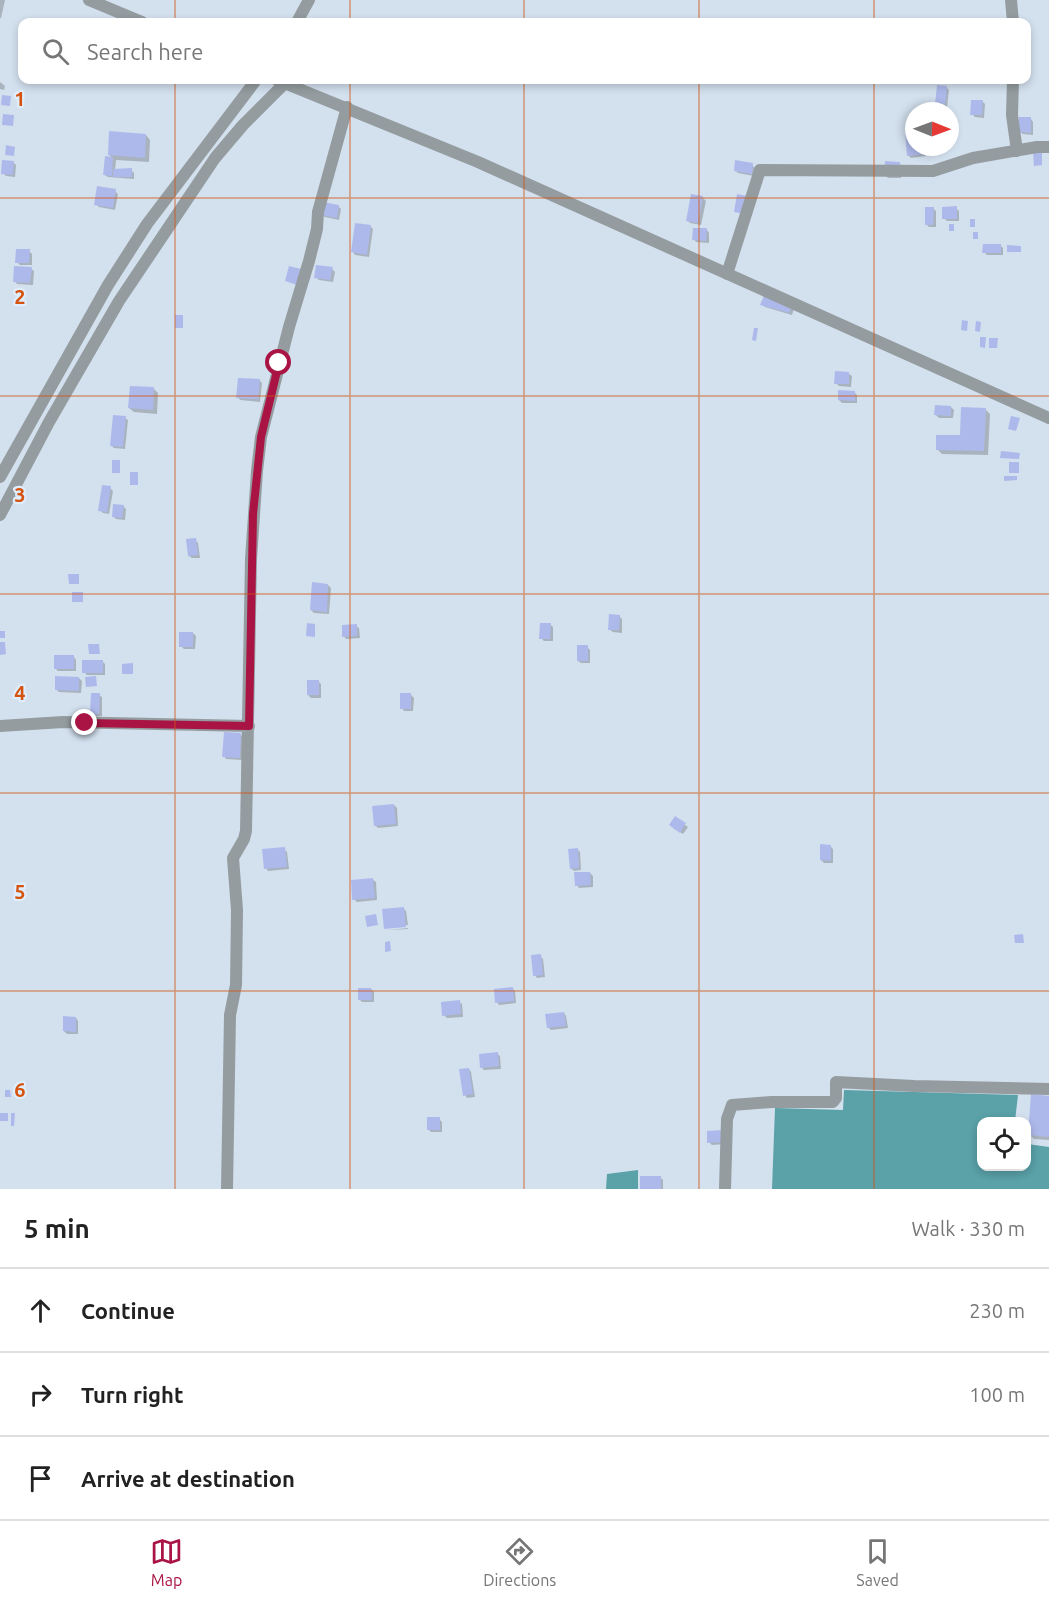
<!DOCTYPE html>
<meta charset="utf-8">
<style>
body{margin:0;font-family:Ubuntu,sans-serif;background:#f2f2f2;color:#222}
.controls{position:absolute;right:18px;bottom:18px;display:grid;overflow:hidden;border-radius:12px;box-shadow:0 3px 9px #0003}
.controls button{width:54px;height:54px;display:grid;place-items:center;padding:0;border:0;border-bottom:2px solid #e0e0e0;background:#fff;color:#222;font:30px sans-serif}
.compass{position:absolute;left:905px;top:102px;width:54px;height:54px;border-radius:50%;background:#fff;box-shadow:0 3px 9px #0003;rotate:91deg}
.stop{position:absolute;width:18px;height:18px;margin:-14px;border:4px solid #a91444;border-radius:50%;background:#fff}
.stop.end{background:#a91444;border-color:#fff;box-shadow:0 2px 6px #0008}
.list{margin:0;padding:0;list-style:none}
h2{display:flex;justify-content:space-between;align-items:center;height:78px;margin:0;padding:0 24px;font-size:26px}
h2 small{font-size:20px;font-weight:400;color:#767676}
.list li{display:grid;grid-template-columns:39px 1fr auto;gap:18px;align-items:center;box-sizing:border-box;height:84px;padding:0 24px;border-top:2px solid #e0e0e0}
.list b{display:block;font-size:22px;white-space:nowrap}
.list em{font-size:20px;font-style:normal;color:#767676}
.icon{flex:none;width:33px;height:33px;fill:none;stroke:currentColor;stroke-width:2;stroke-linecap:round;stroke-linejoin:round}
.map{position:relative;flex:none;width:1049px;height:1189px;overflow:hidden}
.search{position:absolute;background:#fff;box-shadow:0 3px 9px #0003;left:18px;right:18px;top:18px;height:66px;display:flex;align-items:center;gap:15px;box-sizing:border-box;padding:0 21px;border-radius:12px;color:#767676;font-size:22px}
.sheet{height:330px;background:#fff}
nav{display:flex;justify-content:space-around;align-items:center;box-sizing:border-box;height:84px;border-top:2px solid #e0e0e0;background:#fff;font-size:16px;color:#767676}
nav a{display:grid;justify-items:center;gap:3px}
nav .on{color:#a91444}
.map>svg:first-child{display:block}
.water{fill:#5aa1a8}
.shadow{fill:#0003}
.building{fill:#aeb9eb}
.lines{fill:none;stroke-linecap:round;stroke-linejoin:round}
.street{stroke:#949ca0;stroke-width:12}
.route{stroke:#a91444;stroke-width:8}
.grid{fill:none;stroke:#d4530e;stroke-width:1.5;stroke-opacity:0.55}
.grid-label{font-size:20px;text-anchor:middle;font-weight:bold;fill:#d4530e;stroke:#e0edfc;stroke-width:4.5;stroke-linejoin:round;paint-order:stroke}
</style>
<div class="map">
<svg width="1049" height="1189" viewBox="0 0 1049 1189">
<rect width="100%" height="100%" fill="#d3e0ee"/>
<path class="water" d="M844,1090L1018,1095L1015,1121L982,1122V1166H1026L1027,1144L1049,1147V1189H772L775,1108L843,1110Z
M638,1170V1189H606L607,1174Z"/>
<path class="shadow" d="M0,0H5L1,18H0Z
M0,82L5,86L4,90L0,89Z
M946,87L949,90L947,107L940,106L937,103Z
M982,101L985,104L984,118L975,117L972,114Z
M1031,119L1033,122V135L1023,134L1020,132Z
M914,133V147H925L926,156L911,158L908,155Z
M146,135L150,140L149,162L116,160L115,170H131L134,173V179L108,177L105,175L113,158L109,155Z
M13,162L16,165L15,177L6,176L3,173Z
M899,163L902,166L901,178H888L885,175Z
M752,165L755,168L754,176L738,173L735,170Z
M115,191L118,194L115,210L99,207L96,204Z
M692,196L703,198L706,201L701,225L690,223L687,220Z
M338,206L341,209L339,220L325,217L322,215Z
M933,208L936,211V227H929L926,224Z
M956,208L959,211V221H947L944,218Z
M370,226L373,229L369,257L355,255L353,252Z
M707,230L709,233V243L696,242L694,239Z
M1000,245L1003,248V255H987L984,252Z
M29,251L32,254V265H20L17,262Z
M31,269L34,271L33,285L17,284L15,281Z
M332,269L335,272L333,282L319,280L316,277Z
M762,304L794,309L792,315L765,307Z
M849,374L852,376L851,387L839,386L836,383Z
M259,380L262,383L260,402L240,400L238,397Z
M154,389L158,393L157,414L134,412L129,408Z
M854,392L857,395V403H842L839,400Z
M951,407L954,410L953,418H939L936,415Z
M985,409L990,414L988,455L942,454L937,449L962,437Z
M125,418L128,420L125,449L114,448L111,445Z
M110,488L113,491L109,514L103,513L100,510Z
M123,506L126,509L125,520L116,519L113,516Z
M195,540L198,543L200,558H192L189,556Z
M328,585L331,588L329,614L314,613L311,610Z
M619,616L622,619V633L613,632L610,630Z
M550,624L553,627V641H544L541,638Z
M356,626L359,628L360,638L346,639L344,636Z
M193,633L196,636L195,649H184L181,646Z
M587,647L590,650V663H581L578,661Z
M74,657L76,660V671H58L55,668Z
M102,661L105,664V675H87L84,672Z
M79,678L82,681L81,693L59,692L56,689Z
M318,681L321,684V698H311L308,695Z
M99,695L102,697V716H95L92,713Z
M411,695L414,698L413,711H404L402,708Z
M241,735L244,737L242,760L226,759L224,756Z
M394,805L397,808L398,826L378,828L375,825Z
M675,818L688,827L683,834L673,828Z
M830,846L833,849V863H824L821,860Z
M284,849L287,852L289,869L268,871L266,868Z
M577,849L580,852L581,870L574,871L571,868Z
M590,873L593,876V887L579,888L577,885Z
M373,880L376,882L377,900L357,902L354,899Z
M404,909L406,911L408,925L385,927Z
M408,928V929L387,930Z
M540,956L543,959L545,977L537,978L535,975Z
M512,988L515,991L516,1003L499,1005L497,1002Z
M371,989L374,992V1002H362L360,1000Z
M459,1002L462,1004L463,1017L447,1018L444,1015Z
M564,1013L566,1016L568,1028L551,1030L548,1027Z
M76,1018L78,1021V1034H67L64,1031Z
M497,1054L500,1056L501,1069L484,1070L482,1068Z
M469,1069L471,1072L475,1097L467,1098L465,1095Z
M1049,1097V1140L1034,1139L1029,1134Z
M439,1119L442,1122V1132H431L428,1129Z
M723,1132L726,1144L712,1145L709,1142Z
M642,1177H660L663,1180V1189H642Z"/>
<path class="building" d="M937,85L947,86L945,105L935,104Z
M2,95L11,96L10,106L1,105Z
M971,100H983L982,115H970Z
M3,114L14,115L13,126L2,125Z
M1019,117H1031V133L1019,132Z
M109,131L146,134L145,158L108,155Z
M914,131V147H923L924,154L907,156L905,132Z
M6,145L15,147L14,156L5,155Z
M1033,152H1042V165L1034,166Z
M105,156L113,157L112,176L103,175Z
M2,160L14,161L13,175L1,174Z
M735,160L753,163L752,174L734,171Z
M885,161L900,162L899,176H884Z
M132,168V177H113V169Z
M97,186L116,189L113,208L94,205Z
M691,194L703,196L698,223L686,221Z
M737,194L747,196L744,214L734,212Z
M323,202L339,205L337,218L321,215Z
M957,206V219H942V207Z
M925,207H934L933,225H925Z
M970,219H975V227H970Z
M355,223L371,225L367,255L351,252Z
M949,224H954V231H949Z
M693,228H707L706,241L692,240Z
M973,232H978V239H973Z
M983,244H1001V253H982Z
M1007,245L1021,246V252H1007Z
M16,249H30L29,263H15Z
M316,265L333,267L330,280L314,278Z
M14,266L32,267L30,283L13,282Z
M289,266L301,269L297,285L285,281Z
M765,293L792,305L789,313L760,305Z
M175,315H183V328H175Z
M962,320L968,321L967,331L961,330Z
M976,321L981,322L980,332L975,331Z
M754,328H758L756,341L752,340Z
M980,337H986L985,348L980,347Z
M989,338H998L997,348H989Z
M835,371L849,372V384H834Z
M238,378L260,379L258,399L236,398Z
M130,386L154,387L153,410L128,408Z
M838,390L855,391V401L838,400Z
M935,405L951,406V416L934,415Z
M961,407L986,408L984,451L936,450V435H960Z
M113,415L126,416L123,447L110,446Z
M1011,416L1020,418L1016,431L1008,429Z
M1001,451L1020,453L1019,459L1000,458Z
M112,460H120V473H112Z
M1009,462H1019V473H1009Z
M130,472H138V485H130Z
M1004,476H1017V480L1004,481Z
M102,485L111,486L107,512L98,511Z
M113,504L124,505L122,518L112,517Z
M196,538L198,555L188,556L186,539Z
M68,574H79V584H69Z
M312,582L328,584L327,612L310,610Z
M72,592H83V602H72Z
M609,614L620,615L619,630H608Z
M307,623L315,624V637L306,636Z
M540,623H551L550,639H539Z
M357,624V636L342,637V625Z
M0,631H5V638H0Z
M179,632H193V647H179Z
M0,642H5L6,654L0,655Z
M88,644H99L100,654H89Z
M577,645H588V661H577Z
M54,655H74V669H54Z
M82,660H103V673H82Z
M133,663V674H122V664Z
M55,676L79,677V691L55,690Z
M96,676L97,686L86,687L85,677Z
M307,680H319V695H307Z
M91,693H100L99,714H90Z
M400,693H411V709H400Z
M224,732L241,733L240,758L222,757Z
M394,804L396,824L374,826L372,806Z
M675,816L686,823L680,833L669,825Z
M820,844L831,845V861L820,860Z
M285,847L287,867L264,869L262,849Z
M578,848L579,868L570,869L568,849Z
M574,872H590L591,885L575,886Z
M373,878L375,898L352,900L351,880Z
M404,907L406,927L384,929L382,909Z
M376,914L378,925L367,927L365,916Z
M1023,934L1024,943H1015L1014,935Z
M390,941L391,951L385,952V942Z
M541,954L543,975L533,976L531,955Z
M513,987L514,1001L495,1003L494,989Z
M358,988H371L372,1000H358Z
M460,1000L461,1014L442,1016L441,1002Z
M564,1012L566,1026L547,1028L545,1014Z
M63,1016L76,1017V1032L63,1031Z
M498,1052L499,1066L480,1068L479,1054Z
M469,1068L473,1094L463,1096L459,1069Z
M5,1090H10L11,1097H5Z
M1031,1094L1049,1096V1137L1028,1135Z
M0,1113H8V1121H0Z
M11,1113H15L14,1126H11Z
M427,1117H440V1130H427Z
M723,1130L724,1142L707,1143V1131Z
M640,1176H661V1189H640Z"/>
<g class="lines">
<path class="street" d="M89,0L142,22
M1011,0L1013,22
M297,22L309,0
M277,80L478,162L1049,418
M1013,80L1012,115L1017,151
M727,274L760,170L933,171L973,158L1037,147H1049
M0,477L108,285L147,224L256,80
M0,515L49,422L119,301L215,158L243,125L284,84
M0,726L63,722L249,726
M227,1189L230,1015L236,985L237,910L233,858L244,839L246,831L251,559L257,471L261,437L271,398L289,327L309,261L317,229L318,212L347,107
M725,1189L727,1119L732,1105L771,1102H833L836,1098V1082L914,1086L1049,1089"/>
</g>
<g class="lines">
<path class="route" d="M85,723L249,726L253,514L261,437L279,363"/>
</g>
<path class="grid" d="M175,0V22M350,0V22M524,0V22M699,0V22M874,0V22M175,80V1189M350,80V1189M524,80V1189M699,80V1189M874,80V1189M0,198H1049M0,396H1049M0,594H1049M0,793H1049M0,991H1049"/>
<g class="grid-label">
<text x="20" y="106">1</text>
<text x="20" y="304">2</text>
<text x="20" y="502">3</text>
<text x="20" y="700">4</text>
<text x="20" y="899">5</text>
<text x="20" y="1097">6</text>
</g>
</svg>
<div class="controls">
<button><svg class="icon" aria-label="locate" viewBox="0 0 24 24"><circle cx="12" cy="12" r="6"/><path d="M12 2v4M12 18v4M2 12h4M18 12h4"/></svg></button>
</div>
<svg class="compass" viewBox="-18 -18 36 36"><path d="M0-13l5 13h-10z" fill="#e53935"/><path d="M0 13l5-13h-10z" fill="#767676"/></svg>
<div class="stop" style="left:279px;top:363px"></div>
<div class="stop end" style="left:85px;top:723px"></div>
<div class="search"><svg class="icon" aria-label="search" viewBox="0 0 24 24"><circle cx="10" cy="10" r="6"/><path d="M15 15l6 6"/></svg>Search here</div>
</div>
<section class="sheet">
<h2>5 min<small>Walk · 330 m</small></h2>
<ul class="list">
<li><svg class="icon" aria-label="ahead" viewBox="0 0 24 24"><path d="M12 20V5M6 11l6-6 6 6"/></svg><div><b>Continue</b></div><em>230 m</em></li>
<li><svg class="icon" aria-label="right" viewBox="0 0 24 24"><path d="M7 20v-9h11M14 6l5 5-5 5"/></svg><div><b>Turn right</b></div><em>100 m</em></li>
<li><svg class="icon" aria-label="arrive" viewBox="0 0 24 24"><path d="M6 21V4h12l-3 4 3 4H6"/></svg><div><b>Arrive at destination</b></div></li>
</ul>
</section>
<nav>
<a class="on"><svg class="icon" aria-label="map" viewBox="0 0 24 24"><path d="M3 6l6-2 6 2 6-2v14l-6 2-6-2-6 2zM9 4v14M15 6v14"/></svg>Map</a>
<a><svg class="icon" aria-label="directions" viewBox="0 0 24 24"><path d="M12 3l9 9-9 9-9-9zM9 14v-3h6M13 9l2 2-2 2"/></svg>Directions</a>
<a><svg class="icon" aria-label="saved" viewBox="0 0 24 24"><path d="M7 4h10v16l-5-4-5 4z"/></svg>Saved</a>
</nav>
